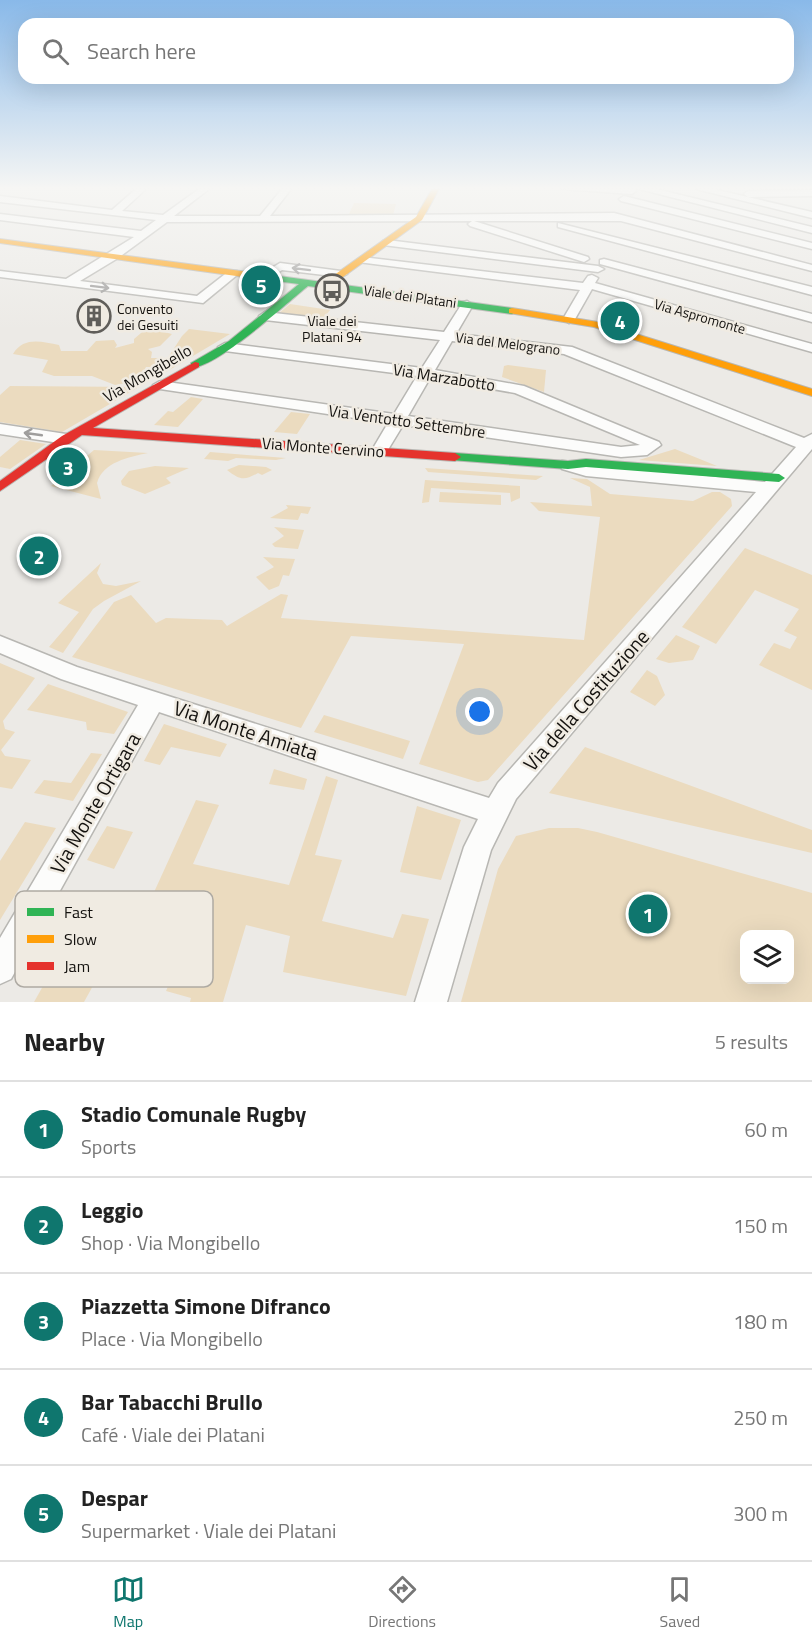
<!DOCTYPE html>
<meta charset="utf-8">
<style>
body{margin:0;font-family:"Titillium Web",sans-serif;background:#f2f2f2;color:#222}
.controls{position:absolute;right:18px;bottom:18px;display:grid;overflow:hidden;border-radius:12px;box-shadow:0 6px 24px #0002}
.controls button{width:54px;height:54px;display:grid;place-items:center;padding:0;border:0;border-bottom:2px solid #e0e0e0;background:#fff;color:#222;font:30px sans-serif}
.you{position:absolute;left:480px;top:712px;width:21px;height:21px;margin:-15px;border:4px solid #fff;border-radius:50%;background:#1a73e8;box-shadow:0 0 0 9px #1a73e833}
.badge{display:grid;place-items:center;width:39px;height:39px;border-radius:50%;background:#0f766e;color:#fff;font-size:20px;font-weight:700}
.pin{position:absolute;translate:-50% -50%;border:3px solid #fff;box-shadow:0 2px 6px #0006}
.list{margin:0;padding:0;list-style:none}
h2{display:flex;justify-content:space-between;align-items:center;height:78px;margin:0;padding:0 24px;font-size:26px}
h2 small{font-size:20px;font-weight:400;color:#767676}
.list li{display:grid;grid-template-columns:39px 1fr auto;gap:18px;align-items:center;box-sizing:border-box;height:96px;padding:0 24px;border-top:2px solid #e0e0e0}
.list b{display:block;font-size:22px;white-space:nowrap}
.list p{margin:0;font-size:20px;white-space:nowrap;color:#767676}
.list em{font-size:20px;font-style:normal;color:#767676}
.icon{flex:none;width:33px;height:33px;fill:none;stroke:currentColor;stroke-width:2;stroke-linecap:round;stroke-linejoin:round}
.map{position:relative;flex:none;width:812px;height:1002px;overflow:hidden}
.search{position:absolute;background:#fff;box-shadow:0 6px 24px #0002;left:18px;right:18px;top:18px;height:66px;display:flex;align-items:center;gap:15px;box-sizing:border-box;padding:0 21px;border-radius:18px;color:#767676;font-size:22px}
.sheet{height:558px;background:#fff}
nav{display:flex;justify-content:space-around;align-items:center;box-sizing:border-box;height:84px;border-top:2px solid #e0e0e0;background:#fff;font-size:16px;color:#767676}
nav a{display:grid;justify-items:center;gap:3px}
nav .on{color:#0f766e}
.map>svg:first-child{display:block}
.green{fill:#ebdbbf;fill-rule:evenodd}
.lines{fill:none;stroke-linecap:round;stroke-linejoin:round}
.street-casing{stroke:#b8b7b3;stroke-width:3}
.fast-casing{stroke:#b8b7b3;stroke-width:2}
.slow-casing{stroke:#b8b7b3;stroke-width:2}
.jam-casing{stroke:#b8b7b3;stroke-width:2}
.street{fill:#fcfcfb;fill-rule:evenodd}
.fast{fill:#30b455;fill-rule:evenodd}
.slow{fill:#ff9f0a;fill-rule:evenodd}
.jam{fill:#e5322d;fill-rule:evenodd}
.oneway{stroke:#9f9e9d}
.labels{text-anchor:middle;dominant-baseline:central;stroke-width:5;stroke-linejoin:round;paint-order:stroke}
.far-street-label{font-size:14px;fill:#14120f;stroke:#f0ebe2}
.far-poi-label{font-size:14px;fill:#14120f;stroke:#f0ebe2;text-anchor:start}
.street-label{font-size:16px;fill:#14120f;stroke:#f0ebe2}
.near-street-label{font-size:20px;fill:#14120f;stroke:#f0ebe2}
.key{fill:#f0ebe2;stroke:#aeaaa3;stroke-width:1.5}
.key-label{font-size:16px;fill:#14120f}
</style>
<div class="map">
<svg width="812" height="1002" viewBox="0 0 812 1002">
<rect width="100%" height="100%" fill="#eceae6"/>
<path class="green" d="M354,203L396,204L393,215L349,214Z
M290,304L330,310L324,318L279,313Z
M155,321L175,323L164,332L172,334L160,346L148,349L152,352L151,358H161V363L155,367H146L139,381L115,385L92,376H54L42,372L48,360L13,354C24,336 42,342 59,345L61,351H87L96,341L114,340L117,345L115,348L134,343V339Z
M189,329L230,334L166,372L160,370L182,336Z
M508,365L546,370L544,392L502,377L504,366Z
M10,386L139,387L62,432L0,422V395Z
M191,397L203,399L178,427L154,425L168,411L173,412Z
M291,412L310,414L297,434L274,432Z
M20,440L46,444L10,469L0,467V457Z
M675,449L717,466L639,460Z
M94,450L148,453C129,457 103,462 97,483L101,499L51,486Z
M210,452L286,458L276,460L236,458L228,461L204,459Z
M239,465L266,467L272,470L262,475L258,473C244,481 240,480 227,470Z
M155,466L189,468L166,478L171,483L145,494L122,485L121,481L129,471Z
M425,468L543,476L536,480L428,472Z
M570,478L587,479L610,494L693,501L712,492H720L731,499L732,506L488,780L478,782L419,764L464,644L351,636L301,728L72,657L114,602L131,595L156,623L166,618L222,620L227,626L281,594L288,595L281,618L584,640L600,517L539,511L530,502L592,506L590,487Z
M425,480L520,486V498L511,502L510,493L431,488L429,502L422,503Z
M440,492L501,495V505L439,502Z
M286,505L311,507L308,514L301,513L298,520L270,518L288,508Z
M274,527L304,530L298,549L275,547L272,544L284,536Z
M745,548L812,575V690L759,665L774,643L790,649L797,637L784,631L799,609L755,590L716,644L682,627Z
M263,557L295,559L289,576L283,575L279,586L269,590L256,577L274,567Z
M101,563L97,573L103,584L116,586L141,581L104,601L93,609L63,653L49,647L79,612L58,603Z
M676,635L700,646L693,660L669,663L656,659Z
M0,663L35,678L3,721L5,729L15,732L1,750L5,756L31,760L12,789L0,787Z
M647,670L657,676L665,695L655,706L630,692Z
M48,684L128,712L114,734L87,730L86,722L27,710Z
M324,715L410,741L403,759L314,732Z
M164,724L227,744L220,757L171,747L160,765L144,761Z
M585,747L812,830V853L549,793Z
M91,753L102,754L73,801L34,793L44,780L71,783Z
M274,769L307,779L304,790L269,784Z
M326,776L338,780L315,855L342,860L322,921L393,938L402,914L429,919L406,996L283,972L290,936L246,925L223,1002H190L191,998L166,991L178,964L170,960L183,933L189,911L150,901L196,800L219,805L193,864L289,885Z
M417,806L461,820L441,880L400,872Z
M25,822L56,828L0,920V861Z
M107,826L133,832L114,869L87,860Z
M549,828H578L597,832L812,893V1002H461L498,869L516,836ZM790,934V980H744V934Z
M76,905L119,914L87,972L99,975L84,1002H34L43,986L37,951L50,927L63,930Z"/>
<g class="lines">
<defs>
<path id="street" d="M136,189H146L122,211L163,215L199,189H209L174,216H260L282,189H291L270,216L614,213L812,265V271L621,221H474L588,257L589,259L584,262L470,226L468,224L472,221L167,222L118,258L80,281L197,296L229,271H237V275L203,303L0,277V271L66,279L134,237L0,220V214L141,231L156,220L0,202V196L112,210Z
M562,189H635L636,191L632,194Z
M639,189H656L812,227V233Z
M696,189H713L812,212V218Z
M812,190V196L748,197L744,194L748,191Z
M624,196L812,243V249L621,201L619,199Z
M558,223L812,287V295L558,227Z
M387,240L598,266L604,269L598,272L383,245V241Z
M362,257L583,283L588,276L592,275L598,278L595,283L812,344V352L592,289L575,319L569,323L563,319L580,290L358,262L357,260Z
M604,259L812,314V322L600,264V260Z
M280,263L341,271L347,274L341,277L282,270L268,279H260V275Z
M467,301L473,305L456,334L572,347L804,438L812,434V449L516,799L491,850L447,1002H415L464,847L478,819L159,712L11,979L0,984V938L138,705L61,679L0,653V636L77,667L489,798L498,783L756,492L586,476L562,469L560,465L562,461L765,482L796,447L564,354L452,341L435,370L524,386L659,442L661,445L647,455L621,457L403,425L386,453L380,455L372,450L388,423L160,389L153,385L160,381L394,414L417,376L225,351L218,347L225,343L422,368L440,340L265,320L259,316L265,312L444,332L463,302ZM430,378L515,393L640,445L621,447L408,416Z
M0,424L66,434L74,439L66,444L0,434Z"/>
<path id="fast" d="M279,276L512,308L517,311L512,314L308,286C288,302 213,371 191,367V363L229,341L299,284L276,281L275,279Z
M455,453L568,461L586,459L779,474L785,478L779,482L586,467L568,469L451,460L449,457Z"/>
<path id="slow" d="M432,189H439L422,220L329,287H323V283L416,217Z
M0,239L279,276L283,279L279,282L0,243Z
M512,308L598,322L812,389V396L594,327L509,313V309Z"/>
<path id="jam" d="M195,362L199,363V367L93,428L455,453L461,457L455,461L82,435L0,491V481L62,436Z"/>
</defs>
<use href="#street" class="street-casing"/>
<use href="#fast" class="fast-casing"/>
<use href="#slow" class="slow-casing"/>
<use href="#jam" class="jam-casing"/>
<use href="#street" class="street"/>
<use href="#fast" class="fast"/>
<use href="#slow" class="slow"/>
<use href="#jam" class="jam"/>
</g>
<defs><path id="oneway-shaft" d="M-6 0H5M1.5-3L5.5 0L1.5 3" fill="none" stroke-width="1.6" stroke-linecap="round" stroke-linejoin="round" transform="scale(1.5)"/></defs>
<g class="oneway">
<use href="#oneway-shaft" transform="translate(301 269) rotate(-173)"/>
<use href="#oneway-shaft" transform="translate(100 287) rotate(7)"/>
<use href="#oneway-shaft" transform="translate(33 434) rotate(-172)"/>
</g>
<linearGradient id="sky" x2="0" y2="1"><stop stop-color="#89b9e9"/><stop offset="0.57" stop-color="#f6f6f4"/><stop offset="1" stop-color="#f6f6f4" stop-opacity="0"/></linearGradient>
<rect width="812" height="330" fill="url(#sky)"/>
<defs>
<symbol id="bus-ring" viewBox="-11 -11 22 22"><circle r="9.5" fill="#f0ebe2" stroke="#605e5a" stroke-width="1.5"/><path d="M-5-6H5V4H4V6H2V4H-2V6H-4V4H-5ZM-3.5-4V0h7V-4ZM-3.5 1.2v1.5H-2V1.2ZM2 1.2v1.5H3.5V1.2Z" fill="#605e5a"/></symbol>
<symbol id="building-ring" viewBox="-11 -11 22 22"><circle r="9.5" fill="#f0ebe2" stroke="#605e5a" stroke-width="1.5"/><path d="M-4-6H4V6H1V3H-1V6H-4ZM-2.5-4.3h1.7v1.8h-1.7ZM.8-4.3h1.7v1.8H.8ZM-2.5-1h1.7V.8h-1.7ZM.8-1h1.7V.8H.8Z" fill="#605e5a"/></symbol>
</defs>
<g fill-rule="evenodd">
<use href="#bus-ring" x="313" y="272" width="38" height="38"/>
<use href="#building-ring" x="75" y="297" width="38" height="38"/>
</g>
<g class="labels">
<g class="far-street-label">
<text transform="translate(410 296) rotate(8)">Viale dei Platani</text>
<text transform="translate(700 316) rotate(16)">Via Aspromonte</text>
<text transform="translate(508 343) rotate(7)">Via del Melograno</text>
</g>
<g class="far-poi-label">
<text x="117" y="308">Convento<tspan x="117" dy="16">dei Gesuiti</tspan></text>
<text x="332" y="320" text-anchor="middle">Viale dei<tspan x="332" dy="16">Platani 94</tspan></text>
</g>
<g class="street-label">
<text transform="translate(147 373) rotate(-30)">Via Mongibello</text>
<text transform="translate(444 377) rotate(9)">Via Marzabotto</text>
<text transform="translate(407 421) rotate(8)">Via Ventotto Settembre</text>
<text transform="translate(323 447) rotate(4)">Via Monte Cervino</text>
</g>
<g class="near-street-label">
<text transform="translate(586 700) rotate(-49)">Via della Costituzione</text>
<text transform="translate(246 730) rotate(18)">Via Monte Amiata</text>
<text transform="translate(95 803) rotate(-60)">Via Monte Ortigara</text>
</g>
</g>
<rect x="15" y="891" width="198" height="96" rx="9" class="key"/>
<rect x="27" y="908" width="27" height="8" fill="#30b455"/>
<rect x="27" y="935" width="27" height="8" fill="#ff9f0a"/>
<rect x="27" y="962" width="27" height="8" fill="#e5322d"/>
<g class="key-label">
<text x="64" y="918">Fast</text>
<text x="64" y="945">Slow</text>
<text x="64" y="972">Jam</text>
</g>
</svg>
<div class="controls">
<button><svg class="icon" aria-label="layers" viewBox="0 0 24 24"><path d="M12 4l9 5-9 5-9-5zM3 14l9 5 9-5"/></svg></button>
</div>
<div class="you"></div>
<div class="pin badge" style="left:648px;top:914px">1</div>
<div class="pin badge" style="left:39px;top:556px">2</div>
<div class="pin badge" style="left:68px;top:467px">3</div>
<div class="pin badge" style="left:620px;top:321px">4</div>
<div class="pin badge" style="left:261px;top:285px">5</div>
<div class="search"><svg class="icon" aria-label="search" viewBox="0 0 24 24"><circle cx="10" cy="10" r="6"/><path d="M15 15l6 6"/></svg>Search here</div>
</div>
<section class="sheet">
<h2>Nearby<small>5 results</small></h2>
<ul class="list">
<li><span class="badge">1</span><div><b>Stadio Comunale Rugby</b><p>Sports</p></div><em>60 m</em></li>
<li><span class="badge">2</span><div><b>Leggio</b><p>Shop · Via Mongibello</p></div><em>150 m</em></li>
<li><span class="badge">3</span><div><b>Piazzetta Simone Difranco</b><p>Place · Via Mongibello</p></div><em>180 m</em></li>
<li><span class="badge">4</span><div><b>Bar Tabacchi Brullo</b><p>Café · Viale dei Platani</p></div><em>250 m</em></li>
<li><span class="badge">5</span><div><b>Despar</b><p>Supermarket · Viale dei Platani</p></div><em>300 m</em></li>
</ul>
</section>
<nav>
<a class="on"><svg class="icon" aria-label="map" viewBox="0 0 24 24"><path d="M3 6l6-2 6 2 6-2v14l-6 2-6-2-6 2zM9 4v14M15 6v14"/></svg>Map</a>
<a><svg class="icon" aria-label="directions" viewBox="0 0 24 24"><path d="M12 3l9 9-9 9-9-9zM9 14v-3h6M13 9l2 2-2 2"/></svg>Directions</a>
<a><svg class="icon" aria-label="saved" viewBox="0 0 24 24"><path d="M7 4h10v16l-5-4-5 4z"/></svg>Saved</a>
</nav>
